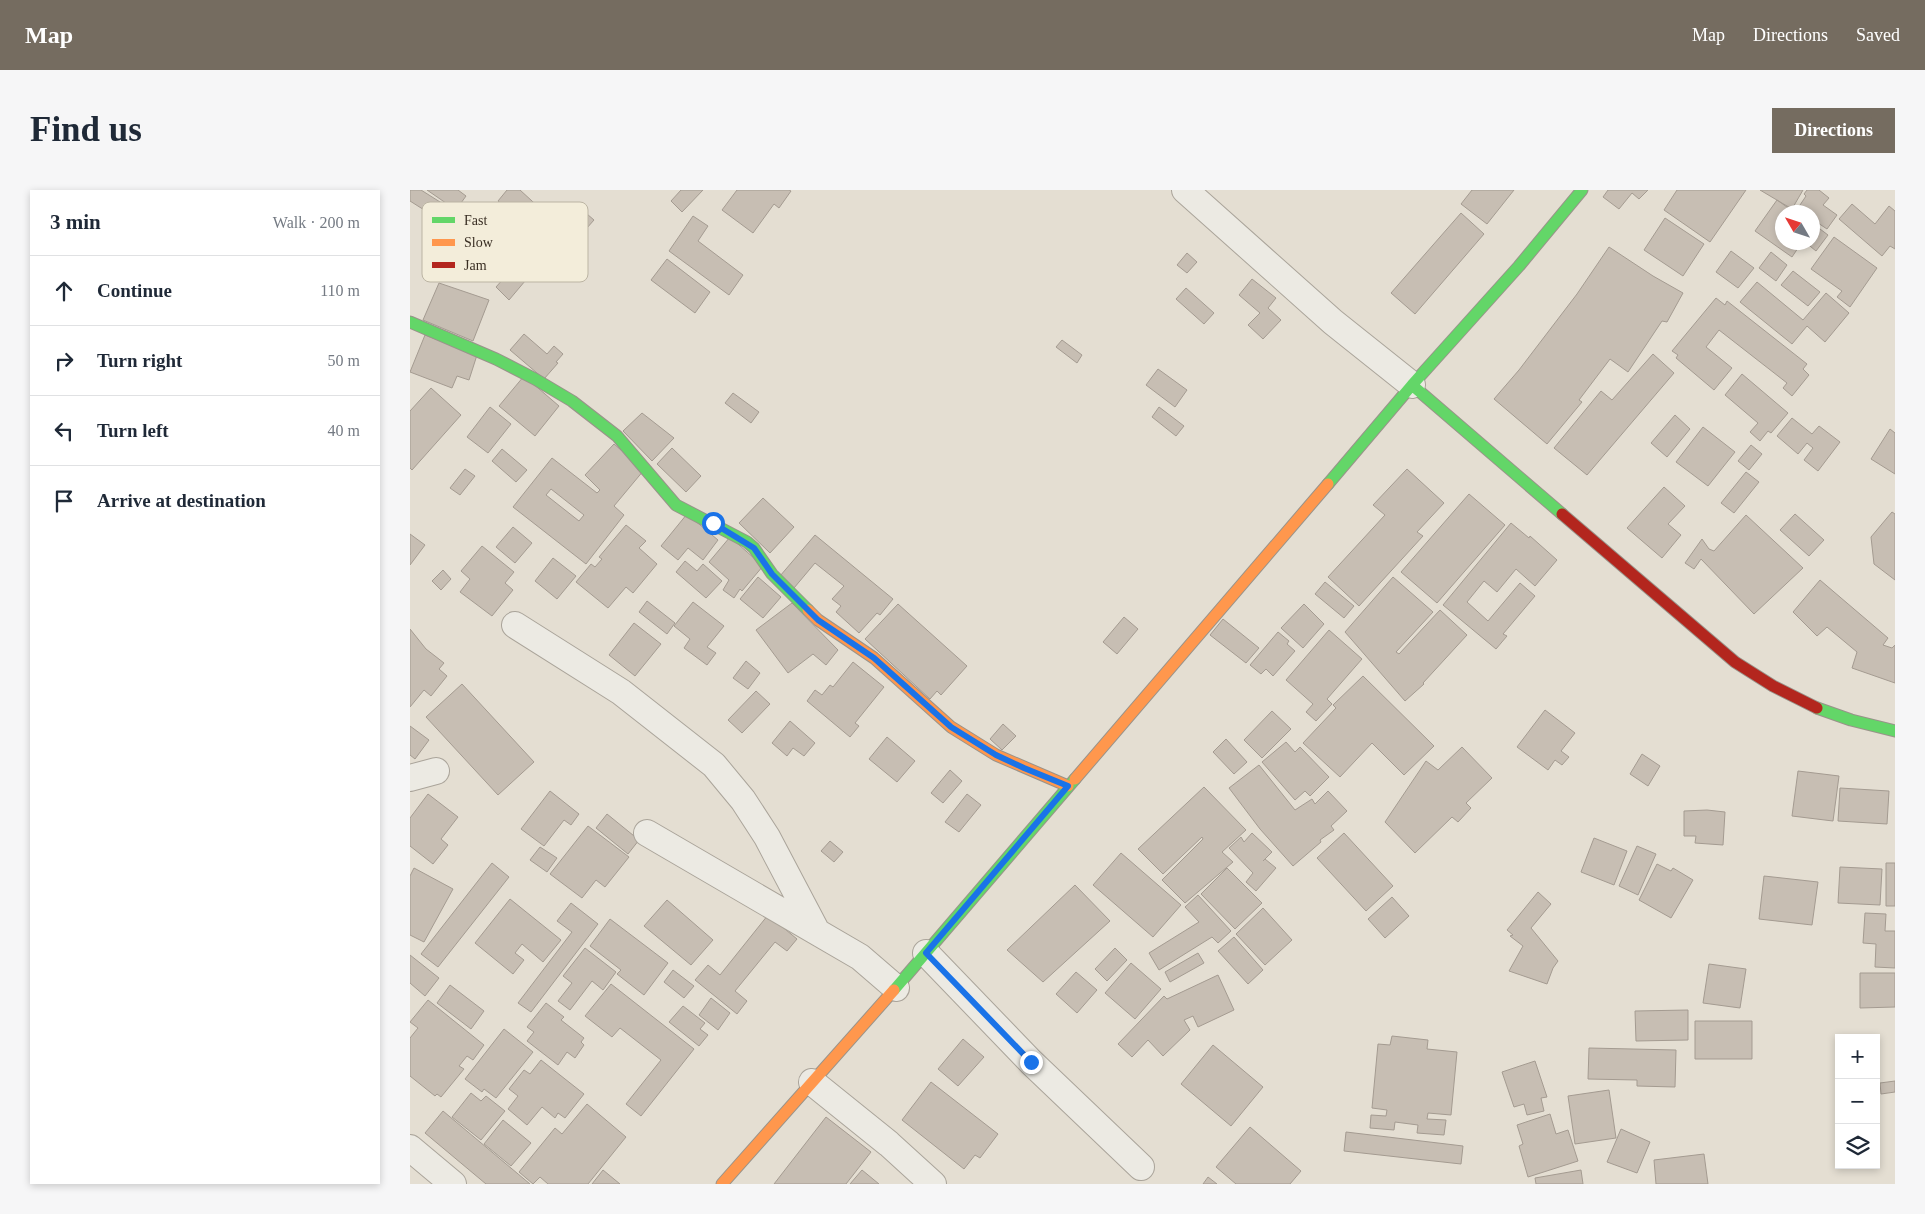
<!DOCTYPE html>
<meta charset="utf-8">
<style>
body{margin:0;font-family:"Times New Roman",serif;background:#f6f6f7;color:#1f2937}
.controls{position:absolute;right:15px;bottom:15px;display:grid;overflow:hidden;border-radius:0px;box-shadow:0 2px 8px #0003}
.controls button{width:45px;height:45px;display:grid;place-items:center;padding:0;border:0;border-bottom:1px solid #e0e1e3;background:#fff;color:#1f2937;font:25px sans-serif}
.compass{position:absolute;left:1365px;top:15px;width:45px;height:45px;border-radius:50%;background:#fff;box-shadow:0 2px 8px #0003;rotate:309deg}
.stop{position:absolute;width:15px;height:15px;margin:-11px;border:4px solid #1a73e8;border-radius:50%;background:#fff}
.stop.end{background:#1a73e8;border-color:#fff;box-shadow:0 1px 5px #0008}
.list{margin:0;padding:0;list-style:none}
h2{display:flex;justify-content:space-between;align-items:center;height:65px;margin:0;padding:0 20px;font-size:21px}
h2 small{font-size:16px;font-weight:400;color:#747a83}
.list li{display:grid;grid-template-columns:32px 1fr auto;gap:15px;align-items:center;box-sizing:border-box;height:70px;padding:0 20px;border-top:1px solid #e0e1e3}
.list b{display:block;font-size:19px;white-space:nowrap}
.list em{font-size:16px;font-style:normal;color:#747a83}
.icon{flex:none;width:28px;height:28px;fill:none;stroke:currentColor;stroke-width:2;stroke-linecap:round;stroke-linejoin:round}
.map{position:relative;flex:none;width:1485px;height:994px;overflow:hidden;border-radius:0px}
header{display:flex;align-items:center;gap:30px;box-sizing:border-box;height:70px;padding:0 25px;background:#756c60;color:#fff}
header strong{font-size:24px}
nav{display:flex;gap:28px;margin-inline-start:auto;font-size:18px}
.intro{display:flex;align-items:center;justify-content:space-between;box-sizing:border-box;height:120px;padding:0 30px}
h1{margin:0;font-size:35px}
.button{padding:12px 22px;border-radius:0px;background:#756c60;color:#fff;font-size:18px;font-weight:700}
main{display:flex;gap:30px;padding:0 30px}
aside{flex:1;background:#fff;border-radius:0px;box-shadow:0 2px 8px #0003}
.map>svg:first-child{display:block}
.building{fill:#c7beb3;stroke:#a49b91;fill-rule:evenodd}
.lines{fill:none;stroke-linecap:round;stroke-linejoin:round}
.street-casing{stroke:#aaa49a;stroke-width:28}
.fast-casing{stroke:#99938a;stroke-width:13}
.slow-casing{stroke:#99938a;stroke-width:13}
.jam-casing{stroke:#99938a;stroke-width:13}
.street{stroke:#eceae3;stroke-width:26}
.fast{stroke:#63d668;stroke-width:11}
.slow{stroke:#ff974d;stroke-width:11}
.jam{stroke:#b3261e;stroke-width:11}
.route{stroke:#1a73e8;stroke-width:6}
.key{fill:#f3edda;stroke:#bbb4a3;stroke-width:1}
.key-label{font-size:14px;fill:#392e23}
</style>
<header>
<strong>Map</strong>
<nav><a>Map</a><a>Directions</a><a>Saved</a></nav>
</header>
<div class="intro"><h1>Find us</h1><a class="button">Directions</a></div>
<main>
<aside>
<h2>3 min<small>Walk · 200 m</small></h2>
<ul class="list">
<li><svg class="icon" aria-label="ahead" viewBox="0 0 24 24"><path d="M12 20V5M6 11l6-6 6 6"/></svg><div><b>Continue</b></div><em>110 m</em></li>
<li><svg class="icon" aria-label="right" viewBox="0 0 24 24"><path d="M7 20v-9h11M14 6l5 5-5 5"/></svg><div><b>Turn right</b></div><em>50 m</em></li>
<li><svg class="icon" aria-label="left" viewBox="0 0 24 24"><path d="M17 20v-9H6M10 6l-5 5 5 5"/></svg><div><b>Turn left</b></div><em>40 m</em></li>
<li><svg class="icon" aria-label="arrive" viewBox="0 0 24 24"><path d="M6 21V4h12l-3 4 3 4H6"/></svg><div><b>Arrive at destination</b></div></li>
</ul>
</aside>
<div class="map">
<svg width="1485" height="994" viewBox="0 0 1485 994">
<rect width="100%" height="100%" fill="#e4ded2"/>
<path class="building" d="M0,0H11L38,17L30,30L0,11Z
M17,0H48L56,6L46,20Z
M97,0H110L134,22L119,38L88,11Z
M271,0H293L272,22L261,11Z
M327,0H379L381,1L369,18L364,14L343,43L312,20Z
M1062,0H1104L1077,34L1051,14Z
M1198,0H1238L1229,9L1222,3L1209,19L1193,7Z
M1267,0H1336L1300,52L1254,20Z
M1350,0H1393L1382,19Z
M1397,0H1409L1419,8L1413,15L1427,25L1417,39L1402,29V22H1393L1388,18L1396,6L1394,4Z
M1367,10L1384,22H1372V52H1392L1382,67L1345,41Z
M1442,14L1465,34L1479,16L1485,21V59L1480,56L1472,66L1429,29Z
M170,18L184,30L153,65L139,53Z
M1051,23L1074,44L1005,124L981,103Z
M283,26L298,36L288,51L333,85L319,105L259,61Z
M1255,28L1294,54L1273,86L1234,60Z
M1402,33L1418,45L1406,61L1395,52H1402Z
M1424,47L1467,78L1440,117L1427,107L1432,101L1401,79Z
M126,55L137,65L99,110L86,97L95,87L90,84L103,65L108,69Z
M1199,57L1243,86L1273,103L1257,132L1252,131L1218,182L1200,169L1169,210L1172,212L1137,254L1084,209L1109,180L1167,104Z
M1321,61L1344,78L1328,98L1306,82Z
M1361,62L1377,75L1366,91L1349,78Z
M777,63L787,72L777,83L767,75Z
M257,69L300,102L285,123L241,90Z
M1383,81L1410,102L1398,116L1371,95Z
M842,89L866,108L858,118L871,130L853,149L838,135L850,123L829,105Z
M1347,92L1393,130L1416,103L1439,123L1415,152L1397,136L1382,154L1330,112Z
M29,93L79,110L63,151L13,130Z
M776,98L804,123L794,134L766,109Z
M1306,108L1315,115L1317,111L1397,174L1393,179L1399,185L1382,206L1373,198L1377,193L1309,140L1296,157L1322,178L1304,200L1266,168L1268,165L1262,161Z
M114,144L137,164L144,156L153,164L146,172L148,173L134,189L100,160Z
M15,145L67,165L59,190L47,186L42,198L0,182Z
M652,150L672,165L667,173L646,157Z
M1243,164L1264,183L1177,285L1144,258L1191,201L1202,210Z
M748,179L777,200L765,217L736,195Z
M1332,184L1378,223L1361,243L1358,241L1350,251L1340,242L1348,233L1315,205Z
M114,186L149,216L125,246L89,216Z
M21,198L51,225L2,280L0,278V221Z
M323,203L349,222L341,233L315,213Z
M80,217L101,234L78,263L57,247Z
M749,217L774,236L766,246L742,227Z
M232,223L264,248L242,271L213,241Z
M1265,225L1280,239L1257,267L1241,253Z
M1382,228L1402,244L1409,236L1430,252L1408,281L1394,270L1403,258L1397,253L1388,264L1367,246Z
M1293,237L1325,262L1298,296L1266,272Z
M1480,239L1485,243V284L1461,269Z
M204,254L234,280L204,316L214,325L176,374L103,317L142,268L187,303L190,300L175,285ZM141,299L174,325L169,331L136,305Z
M1341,255L1352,264L1339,280L1328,271Z
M262,258L291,286L276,302L247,274Z
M92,259L117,280L106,292L82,271Z
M55,279L65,286L50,305L40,298Z
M997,279L1034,313L1007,342L1013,346L949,416L918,387L975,325L963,315Z
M1336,282L1349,292L1324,323L1311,313Z
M1254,297L1275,316L1258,334L1271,345L1252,368L1217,338Z
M1059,304L1095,335L1027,413L991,382Z
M353,308L384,337L360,363L329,333Z
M1482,322L1485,324V390L1464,374L1461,347Z
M277,324L308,350L293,370L278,358L268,370L251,356Z
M1385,324L1414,350L1399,366L1370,340Z
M1336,325L1393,378L1344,424L1291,369L1284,379L1275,373L1292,349L1299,359L1304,361Z
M1101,333L1119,348L1120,346L1147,370L1125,396L1106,379L1087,402L1074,391L1057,412L1078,431L1110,393L1125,406L1093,444L1097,446L1086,459L1033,415Z
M216,335L236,351L229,358L247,374L223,403L216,397L198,418L166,392L181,374L185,377L192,369L189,367Z
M103,337L122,353L105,373L86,357Z
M0,344L15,355L0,375Z
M405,345L483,409L470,425L467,423L449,443L426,422L431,416L422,409L434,396L405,373L384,398L370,386Z
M320,347L353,376L332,401L330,399L324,408L313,400L319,390L299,372Z
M72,356L104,382L95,393L103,400L82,426L50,402L60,389L51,381Z
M143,368L166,386L147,409L125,391Z
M275,371L287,381L293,374L312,391L296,408L266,382Z
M33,380L41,389L31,400L22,391Z
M348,387L371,407L353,428L330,409Z
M983,387L1023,422L986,462L989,464L1030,420L1057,445L1013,493L1014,494L995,511L935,442Z
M1410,390L1478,448L1473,455L1482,458L1485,455V493L1442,478L1447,462L1417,437L1407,446L1383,422Z
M915,392L944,416L934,428L905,404Z
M237,411L265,433L257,444L229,422Z
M283,412L314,436L297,457L306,463L297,475L274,458L280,449L264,436Z
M382,413L428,460L416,475L403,464L378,483L346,440Z
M488,414L557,476L531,505L527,501L520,509L455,449Z
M894,414L914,434L893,458L871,438Z
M714,427L728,439L707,464L693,452Z
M813,429L849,458L836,473L800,445Z
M224,433L251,454L225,486L199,465Z
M0,439L16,459L34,473L29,479L37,486L21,506L14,500L0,517Z
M919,440L952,469L917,509L922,514L906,531L896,522L903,514L876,490Z
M868,442L879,451L877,454L885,461L863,486L856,479L851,484L840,475Z
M336,471L350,483L338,499L323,488Z
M443,472L474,497L445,533L449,536L440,547L397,511L405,500L412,505L420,495L423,497Z
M953,486L1024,556L994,585L962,553L930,587L893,553L926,518L923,515Z
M52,494L124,572L88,605L16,527Z
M346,501L360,514L332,543L318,530Z
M1135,520L1165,543L1151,561L1159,567L1152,575L1145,570L1138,580L1107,557Z
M862,521L881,539L852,568L834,550Z
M380,531L405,553L394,566L383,558L377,566L362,553Z
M593,534L606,546L592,560L580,549Z
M0,536L19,550L5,569L0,565Z
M477,547L505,571L487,592L459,569Z
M816,549L837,572L824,584L803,562Z
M876,552L885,562L890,557L919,587L900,606L895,601L885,610L852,572Z
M1052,557L1082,588L1056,613L1061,618L1048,632L1042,627L1005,663L975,632L1016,571L1028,580Z
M1232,564L1250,576L1238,596L1220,584Z
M849,575L885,620L902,609L905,614L918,601L937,621L921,636L924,640L910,650L911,652L883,676L850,639L819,598Z
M540,580L552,591L533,613L521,603Z
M1388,581L1429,586L1423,631L1382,626Z
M794,597L836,640L812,662L823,672L775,713L752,690L793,649L792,647L753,684L728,659Z
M1430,598L1479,601L1477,634L1428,631Z
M140,601L169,624L161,635L154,630L134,656L111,639Z
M18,604L48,627L31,649L38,655L23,674L0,656V628Z
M557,604L571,615L549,642L535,632Z
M1297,620L1315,622L1313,655L1285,653L1286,646H1274V621Z
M197,624L229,650L218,664L186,638Z
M178,636L219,667L195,697L186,690L172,708L140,684Z
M842,643L862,662L853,671L855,669L866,678L846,701L836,692L843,683L819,658L831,647L834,652Z
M934,643L983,696L956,721L907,668Z
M1184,648L1217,661L1204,695L1171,682Z
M420,651L433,662L424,672L411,661Z
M1227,656L1246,664L1228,705L1209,696Z
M130,657L147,668L137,682L120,670Z
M711,663L771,715L743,747L683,695Z
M82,673L99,687L28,777L11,764Z
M1476,673H1485V716H1476Z
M1247,674L1261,681L1263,678L1283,690L1261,728L1229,710Z
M1430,677L1472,679L1470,715L1428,713Z
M4,678L43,699L14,752L0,745V686Z
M817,678L852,713L825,739L791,704Z
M1354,686L1408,692L1402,735L1349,729Z
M665,695L700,731L633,792L597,760Z
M1128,702L1141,714L1121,738L1148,771L1143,778L1137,794L1099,781L1113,756L1100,746L1103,745L1097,740Z
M788,705L821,741L808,753L802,747L749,780L739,763L789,732L775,717Z
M982,707L999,726L975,748L958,729Z
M100,709L151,750L133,772L112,754L105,763L114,770L103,784L65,753Z
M257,710L303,750L281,775L234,736Z
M161,713L188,734L121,822L108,813L162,742L147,731Z
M853,718L882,750L855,775L826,744Z
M1455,723L1476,724L1475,741H1485V778L1465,777L1466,754L1453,753Z
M358,725L387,749L377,761L365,752L325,801L337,811L327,824L285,790L298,775L310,785Z
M200,729L258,773L234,805L207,784L211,780L180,756Z
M824,747L853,780L838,794L808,761Z
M175,758L206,782L193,800L182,791L160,820L148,811L162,793L153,786Z
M705,758L717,770L697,791L685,779Z
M788,763L794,773L760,792L755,782Z
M0,765L29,788L15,806L0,793Z
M721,773L751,799L725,829L695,803Z
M1299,774L1336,779L1330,818L1293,813Z
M263,780L284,796L274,808L254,792Z
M666,782L687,800L667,823L646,804Z
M1450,783H1485V817L1450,818Z
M808,785L824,820L788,837L783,826L774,830L780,840L753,866L738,850L722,867L708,854L754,806L757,809Z
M201,794L284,859L231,926L216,914L251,870L210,838L202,847L175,826Z
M40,795L74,821L61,839L27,813Z
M301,808L320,823L308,840L289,825Z
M18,810L74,855L63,870L57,866L49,876L54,879L31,907L27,904L25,906L0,886V848L8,838L0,832Z
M136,813L154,827L151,830L174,848L171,852L174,855L165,868L157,862L148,875L117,851L124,842L117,837Z
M273,816L295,833L290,839L298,845L289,856L259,832Z
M1278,820V850L1226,851L1225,821Z
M1285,831H1342V869H1285Z
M94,839L123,862L86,908L74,899L72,902L55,889Z
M982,846L1018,850L1017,859L1047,862L1041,925L1018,923L1017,929L1036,930L1034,945L1007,943L1008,935L985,932L984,940L960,938L961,925L976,926L977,920L962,918L968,854L980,855Z
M553,849L574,867L548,896L528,879Z
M803,855L853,897L821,936L771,894Z
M1179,858L1266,860L1265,897L1227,896V890L1178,889Z
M131,870L174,904L155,928L148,923L145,928L132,917L117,935L98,919L108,906L99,899L114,880L120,884Z
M1125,871L1137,907L1131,908L1134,921L1117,925L1114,914L1104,917L1092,882Z
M1485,891V902L1471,904L1470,893Z
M521,892L588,944L570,968L565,965L554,979L492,930Z
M1199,900L1206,948L1165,954L1158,906Z
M61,903L71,911L76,906L95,921L71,950L42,927Z
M177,914L216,947L178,994H138L130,987L123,994L109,982L145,938L152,944Z
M33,921L120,994H76L15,943Z
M1140,924L1146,944L1158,940L1168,971L1118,987L1109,956L1113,954L1107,935Z
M416,927L461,962L436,994H364Z
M93,930L121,953L101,976L74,954Z
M840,937L891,981L880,994H826L806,977Z
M1211,939L1240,952L1227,983L1197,972Z
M936,942L1053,956L1051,974L934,961Z
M1294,964L1298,994H1246L1244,970Z
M193,980L210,994H182Z
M452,980L469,994H440Z
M1171,980L1173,994H1126L1125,988Z
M798,987L807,994H793Z"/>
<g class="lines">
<defs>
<path id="street" d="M775,0L923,132L1002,195
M105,435L211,502L304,575L333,610L357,647L406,740
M0,588L26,581
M237,643L450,767L486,798
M516,763L621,872L731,977
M402,892L479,954L523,994
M0,958L43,994"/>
<path id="fast" d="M0,132L86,169L125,189L162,211L207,246L266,315L337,352L344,358L362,384L398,420
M918,294L1002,195
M1152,324L1002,195L1109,76L1172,0
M1407,518L1441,530L1485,541
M484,800L665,589"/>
<path id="slow" d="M398,420L408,430L464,468L541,537L586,565L658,596
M665,589L918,294
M312,994L484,800"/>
<path id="jam" d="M1152,324L1325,472L1363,496L1407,518"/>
</defs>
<use href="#street" class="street-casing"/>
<use href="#fast" class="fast-casing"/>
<use href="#slow" class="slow-casing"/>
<use href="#jam" class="jam-casing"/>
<use href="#street" class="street"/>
<use href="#fast" class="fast"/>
<use href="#slow" class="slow"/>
<use href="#jam" class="jam"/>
</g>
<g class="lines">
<path class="route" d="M303,333L344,358L362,384L408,430L464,468L541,537L586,565L614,578L658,596L516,763L621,872"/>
</g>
<rect x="12" y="12" width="166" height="80" rx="8" class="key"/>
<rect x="22" y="27" width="23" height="6" fill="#63d668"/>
<rect x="22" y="49" width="23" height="7" fill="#ff974d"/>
<rect x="22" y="72" width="23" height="6" fill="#b3261e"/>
<g class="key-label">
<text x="54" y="35">Fast</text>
<text x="54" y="57">Slow</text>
<text x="54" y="80">Jam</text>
</g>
</svg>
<div class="controls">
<button>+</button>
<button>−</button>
<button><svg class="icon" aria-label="layers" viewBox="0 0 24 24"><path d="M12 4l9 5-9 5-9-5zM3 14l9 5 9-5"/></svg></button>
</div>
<svg class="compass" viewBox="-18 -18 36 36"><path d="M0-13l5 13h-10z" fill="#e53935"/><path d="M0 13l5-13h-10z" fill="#747a83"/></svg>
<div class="stop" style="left:303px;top:333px"></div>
<div class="stop end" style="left:621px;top:872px"></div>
</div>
</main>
